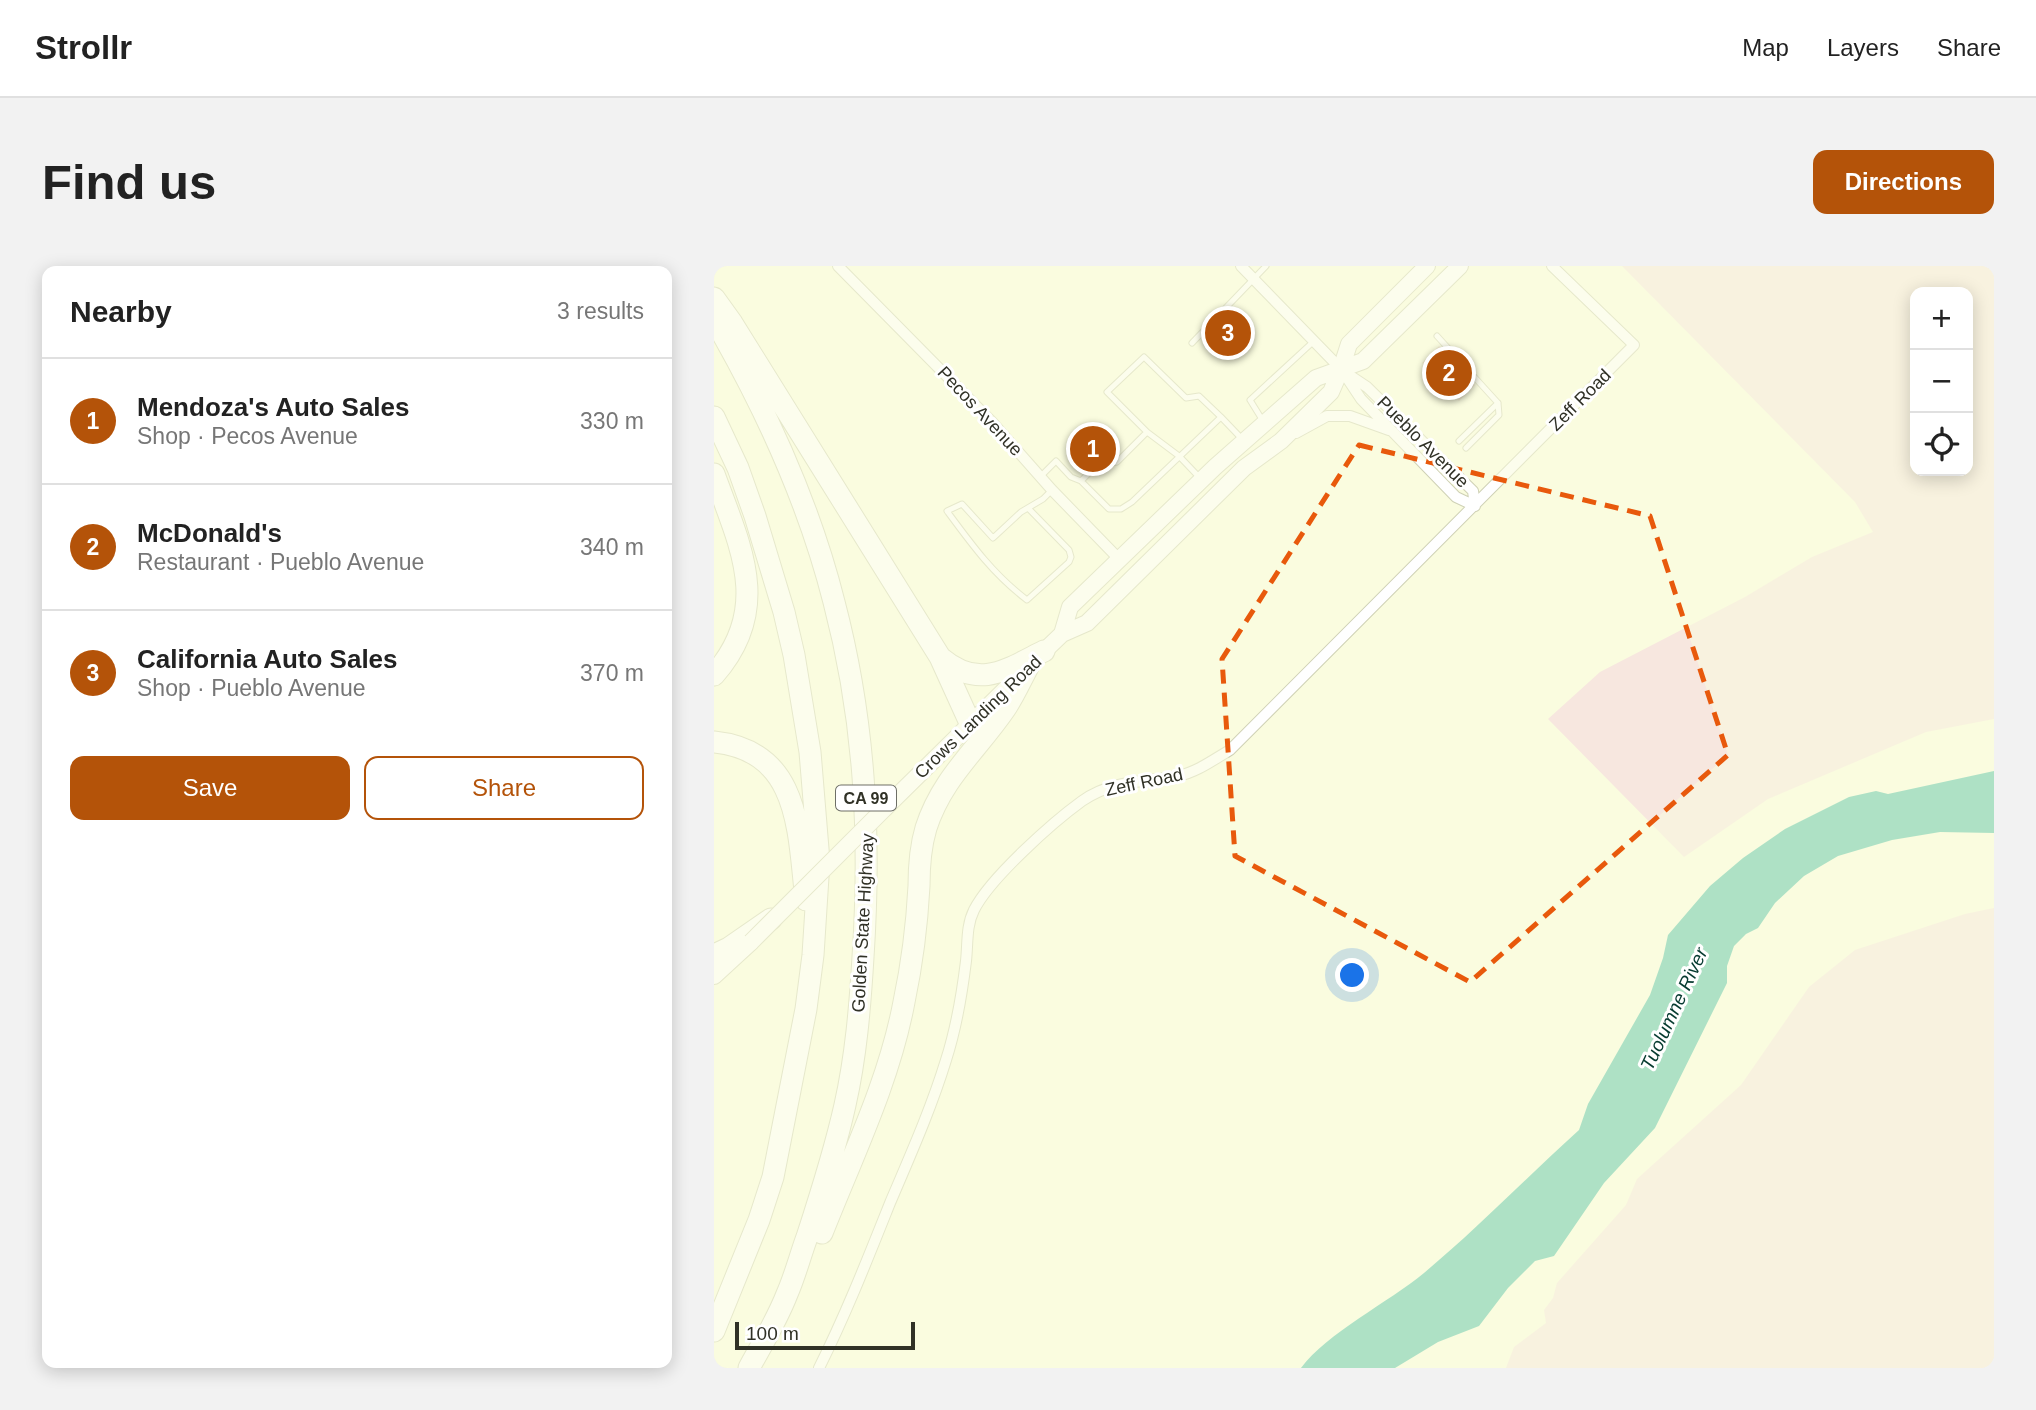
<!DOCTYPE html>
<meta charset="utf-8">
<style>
body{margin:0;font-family:Arial,sans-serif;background:#f2f2f2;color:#222}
.controls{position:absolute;right:21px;top:21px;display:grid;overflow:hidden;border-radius:14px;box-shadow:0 4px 18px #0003}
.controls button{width:63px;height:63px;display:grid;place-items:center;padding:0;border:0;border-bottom:2px solid #e0e0e0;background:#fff;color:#222;font:35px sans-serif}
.scale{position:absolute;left:21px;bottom:18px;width:180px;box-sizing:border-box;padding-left:7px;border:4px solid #303126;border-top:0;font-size:19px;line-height:24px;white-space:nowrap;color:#303126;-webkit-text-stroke:5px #fff;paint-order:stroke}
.you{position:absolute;left:639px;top:710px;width:24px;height:24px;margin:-18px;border:5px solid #fff;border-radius:50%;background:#1a73e8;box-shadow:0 0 0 10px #1a73e833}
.badge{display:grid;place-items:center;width:46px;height:46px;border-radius:50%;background:#b45309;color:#fff;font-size:23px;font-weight:700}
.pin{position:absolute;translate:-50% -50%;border:4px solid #fff;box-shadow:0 2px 7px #0006}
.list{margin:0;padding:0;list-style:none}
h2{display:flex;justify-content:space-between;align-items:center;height:91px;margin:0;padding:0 28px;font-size:30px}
h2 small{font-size:23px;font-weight:400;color:#767676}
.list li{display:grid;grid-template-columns:46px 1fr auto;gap:21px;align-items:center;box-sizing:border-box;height:126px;padding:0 28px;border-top:2px solid #e0e0e0}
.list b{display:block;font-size:26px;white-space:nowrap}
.list p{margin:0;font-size:23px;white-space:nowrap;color:#767676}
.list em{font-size:23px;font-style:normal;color:#767676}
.actions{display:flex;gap:14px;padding:21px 28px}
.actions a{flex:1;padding:16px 0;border:2px solid #b45309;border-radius:14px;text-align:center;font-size:24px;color:#b45309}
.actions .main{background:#b45309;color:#fff}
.icon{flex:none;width:38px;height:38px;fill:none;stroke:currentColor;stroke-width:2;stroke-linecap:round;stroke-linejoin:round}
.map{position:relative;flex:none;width:1280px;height:1102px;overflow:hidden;border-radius:14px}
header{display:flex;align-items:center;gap:42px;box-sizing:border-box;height:98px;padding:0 35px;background:#fff;border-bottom:2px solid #e0e0e0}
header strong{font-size:33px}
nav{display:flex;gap:38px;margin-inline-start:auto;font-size:24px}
.intro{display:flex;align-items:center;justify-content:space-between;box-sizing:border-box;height:168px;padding:0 42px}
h1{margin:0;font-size:49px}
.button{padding:18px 32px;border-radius:14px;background:#b45309;color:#fff;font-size:24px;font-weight:700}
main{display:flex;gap:42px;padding:0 42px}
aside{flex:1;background:#fff;border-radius:14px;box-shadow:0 4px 18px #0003}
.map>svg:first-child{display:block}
.green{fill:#f7e7df;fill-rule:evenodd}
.water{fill:#52c2a7}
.building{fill:#f2e1c8}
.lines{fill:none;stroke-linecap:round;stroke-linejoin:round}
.service-casing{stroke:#cfd1b5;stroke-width:7}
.minor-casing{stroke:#cfd1b5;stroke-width:12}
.secondary-casing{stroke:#cfd1b5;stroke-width:18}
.motorway-casing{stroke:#cfd1b5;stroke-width:23}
.service{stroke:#fff;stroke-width:5}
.minor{stroke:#fff;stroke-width:10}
.secondary{stroke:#fff;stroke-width:16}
.motorway{stroke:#fff;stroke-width:21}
.secondary-bridge-casing{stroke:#cfd1b5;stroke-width:18;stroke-linecap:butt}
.secondary-bridge{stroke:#fff;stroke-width:16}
.marked{fill:none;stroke:#e8590c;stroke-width:5;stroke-dasharray:14 9;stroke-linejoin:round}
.labels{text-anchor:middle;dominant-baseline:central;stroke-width:6;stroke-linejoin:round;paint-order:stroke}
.shield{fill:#fff;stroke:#6e6f67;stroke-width:2}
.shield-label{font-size:16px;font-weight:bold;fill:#303126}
.street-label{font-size:18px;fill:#303126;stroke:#fff}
.water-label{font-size:19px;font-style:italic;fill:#063b30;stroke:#fff}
</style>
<header>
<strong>Strollr</strong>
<nav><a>Map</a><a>Layers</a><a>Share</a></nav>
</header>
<div class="intro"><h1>Find us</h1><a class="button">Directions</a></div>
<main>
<aside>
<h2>Nearby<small>3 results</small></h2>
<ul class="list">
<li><span class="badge">1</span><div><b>Mendoza's Auto Sales</b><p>Shop · Pecos Avenue</p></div><em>330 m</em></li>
<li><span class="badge">2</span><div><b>McDonald's</b><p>Restaurant · Pueblo Avenue</p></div><em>340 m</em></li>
<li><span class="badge">3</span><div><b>California Auto Sales</b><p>Shop · Pueblo Avenue</p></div><em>370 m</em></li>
</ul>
<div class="actions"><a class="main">Save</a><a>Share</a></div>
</aside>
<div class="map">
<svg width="1280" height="1102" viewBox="0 0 1280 1102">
<rect width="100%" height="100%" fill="#fafcdf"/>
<path class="green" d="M908,0H1280V453L1212,466L1054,533L970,591L834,453L886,406L1031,331L1098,291L1159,266L1141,236ZM1201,26H1254V205H1201Z
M1280,642V1102H792L800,1081L832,1057L830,1044L839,1032L843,1017L912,939L923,913L1027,819L1095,721L1141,684L1251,648Z"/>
<path class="water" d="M1280,505V567L1226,566L1178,574L1124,590L1090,610L1061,637L1044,662L1032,668L1020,680L1013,700V717L941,862L890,917L840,990L821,995L794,1022L765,1060L724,1076L681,1102H587C613,1067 675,1036 710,1007C764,962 813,911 865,864L874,838L936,729L949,692L954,669L996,620L1029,592L1071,563L1135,531L1162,525L1174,528Z"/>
<path class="building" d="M725,80L761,119L745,135L708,97Z"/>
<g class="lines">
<defs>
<path id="service" d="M723,70L784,137L745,175
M478,77L552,0
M507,151L529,174
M549,155L536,134L600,75
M433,166L465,190L486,212
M752,182L785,149L784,137
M326,211L342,195L357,211L367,215L382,200L403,196L433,166L393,126L430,91L472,132L485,130L507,151L418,236L407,243H395L367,215
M314,242L355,284L357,291L355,296L313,334C279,308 258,279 233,245L248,238L279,272L307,246L329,233L338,224"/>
<path id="minor" d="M124,0L278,156L338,224L405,293
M527,0L627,103L647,133L678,165L742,231L761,240
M632,107L653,121L759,225L761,240
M582,167L613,150H636L675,164
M105,1102C132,1048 154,992 176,937C196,890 217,843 232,794C242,763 248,728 252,695C254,677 252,660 260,644C276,612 339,556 368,535C398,514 429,516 464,510C483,506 499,494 516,484L920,79L838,0"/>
<path id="secondary" d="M348,368L356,341L501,201L602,112L627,103L635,78L713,0
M322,393L348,368L373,357L530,202L567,175L617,126L627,103L649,95L746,0
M171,542L306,409
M0,710L37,676"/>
<path id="motorway" d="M0,32L18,57L226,391L256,457
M0,53C51,141 95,237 120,336C151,454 157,570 149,691C146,741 142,790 131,839C121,884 107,928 93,971C86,990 81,1010 73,1028C63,1054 48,1078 35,1102
M0,151L24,202L41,250L70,346L80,389L96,486L105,595L99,689L92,743L59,911L45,954L0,1065
M0,208C26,280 59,342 0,409
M227,392C265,424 292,404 330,385
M0,476C87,485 84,566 92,634
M0,689L15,682L57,653
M108,967C138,891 175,816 190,736C198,698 203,658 205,620C205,600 206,582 212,562C228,512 263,484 291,443C300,430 307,414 314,401"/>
</defs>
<use href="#service" class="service-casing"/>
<use href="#minor" class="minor-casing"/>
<use href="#secondary" class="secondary-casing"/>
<use href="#motorway" class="motorway-casing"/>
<use href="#service" class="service"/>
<use href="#minor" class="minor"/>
<use href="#secondary" class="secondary"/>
<use href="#motorway" class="motorway"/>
<defs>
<path id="secondary-bridge" d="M37,676L171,542"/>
</defs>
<use href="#secondary-bridge" class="secondary-bridge-casing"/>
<use href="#secondary-bridge" class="secondary-bridge"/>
</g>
<path d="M0 0H1280V1102H0ZM645,179L936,250L1014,489L756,716L521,590L508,393Z" fill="#fafcdf" fill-opacity=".55" fill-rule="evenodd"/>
<path class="marked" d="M645,179L936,250L1014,489L756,716L521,590L508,393Z"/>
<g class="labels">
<rect class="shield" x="122" y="519.5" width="60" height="25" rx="5"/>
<g class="shield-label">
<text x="152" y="532">CA 99</text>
</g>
<g class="street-label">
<text transform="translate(866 134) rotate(-45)">Zeff Road</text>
<text transform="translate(266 145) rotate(47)">Pecos Avenue</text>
<text transform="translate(709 176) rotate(45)">Pueblo Avenue</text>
<text transform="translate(264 451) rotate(-44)">Crows Landing Road</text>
<text transform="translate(430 516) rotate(-12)">Zeff Road</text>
<text transform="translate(149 657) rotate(-87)">Golden State Highway</text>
</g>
<g class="water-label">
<text transform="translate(960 743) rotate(-65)">Tuolumne River</text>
</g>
</g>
</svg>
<div class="controls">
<button>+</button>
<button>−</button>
<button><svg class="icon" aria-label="locate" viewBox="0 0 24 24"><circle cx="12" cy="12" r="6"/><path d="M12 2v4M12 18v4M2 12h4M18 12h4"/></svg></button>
</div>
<div class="scale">100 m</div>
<div class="you"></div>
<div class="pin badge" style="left:379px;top:183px">1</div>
<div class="pin badge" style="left:735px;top:107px">2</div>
<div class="pin badge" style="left:514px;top:67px">3</div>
</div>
</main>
